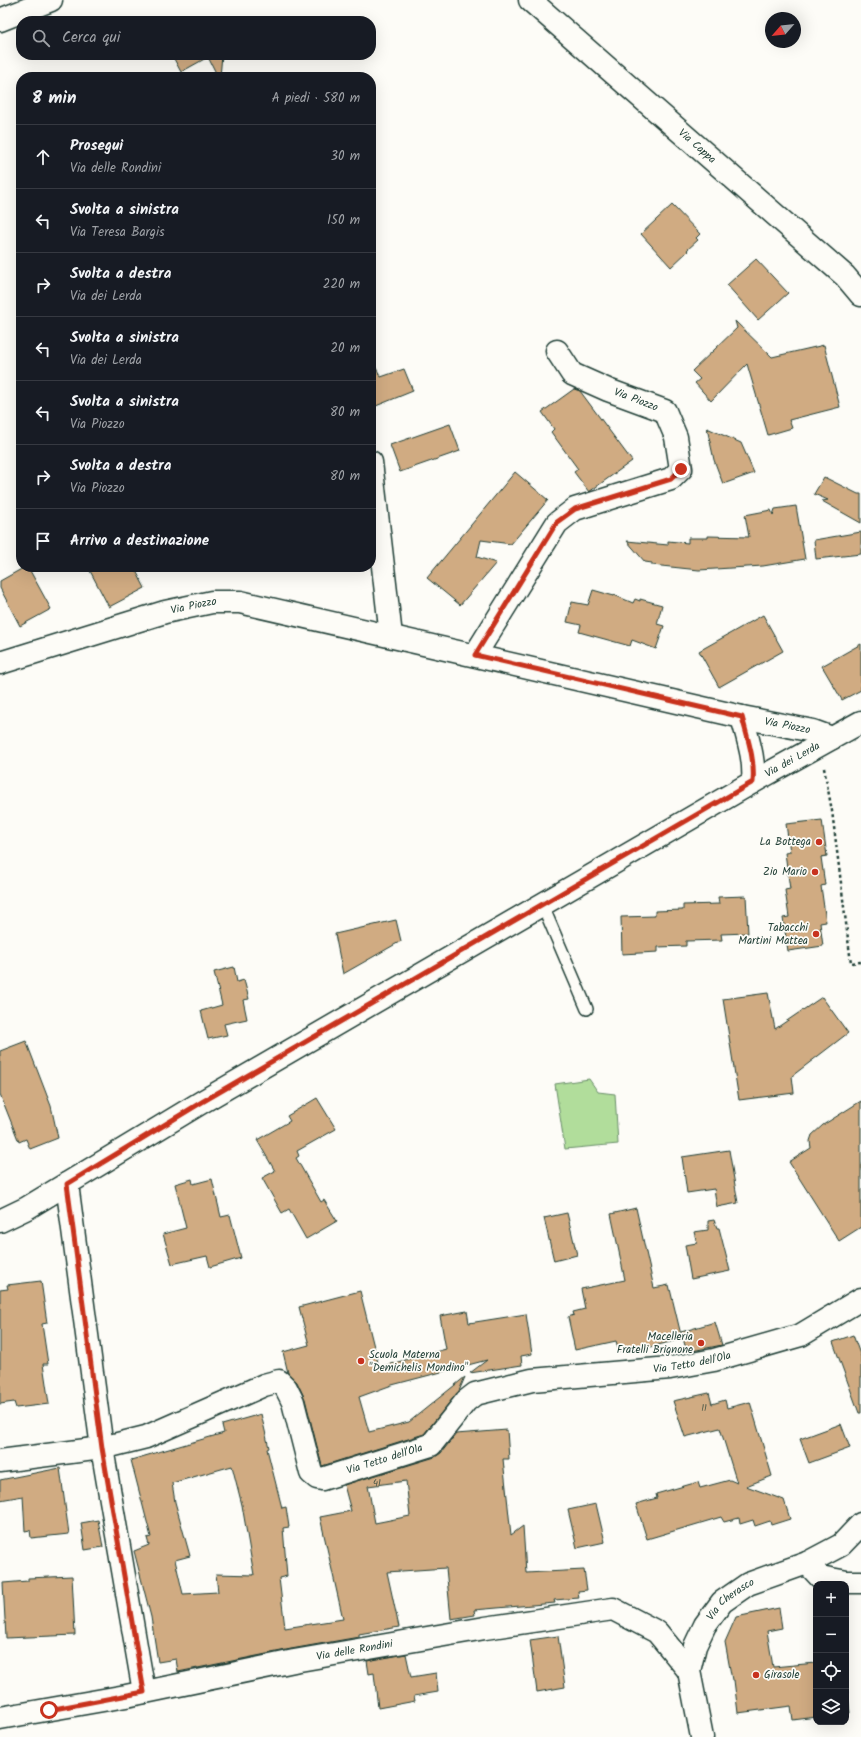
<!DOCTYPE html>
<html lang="it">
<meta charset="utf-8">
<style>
body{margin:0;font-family:Kalam,sans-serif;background:#242831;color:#f1f3f6}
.controls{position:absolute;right:12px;bottom:12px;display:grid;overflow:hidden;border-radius:8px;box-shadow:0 4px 16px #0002}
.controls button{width:36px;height:36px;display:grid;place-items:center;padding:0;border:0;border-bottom:1px solid #363941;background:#171b24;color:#f1f3f6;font:20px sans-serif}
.compass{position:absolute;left:765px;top:12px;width:36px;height:36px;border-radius:50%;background:#171b24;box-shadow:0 4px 16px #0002;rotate:242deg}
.stop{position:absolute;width:12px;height:12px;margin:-9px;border:3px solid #c8321e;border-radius:50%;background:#fff}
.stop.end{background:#c8321e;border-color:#fff;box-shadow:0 1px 4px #0008}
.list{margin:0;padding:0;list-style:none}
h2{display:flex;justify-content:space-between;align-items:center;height:52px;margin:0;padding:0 16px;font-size:17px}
h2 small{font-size:13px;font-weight:400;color:#9ea1a6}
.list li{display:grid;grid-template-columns:26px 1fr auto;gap:12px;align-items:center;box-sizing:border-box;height:64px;padding:0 16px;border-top:1px solid #363941}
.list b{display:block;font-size:15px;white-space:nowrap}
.list p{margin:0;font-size:13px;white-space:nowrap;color:#9ea1a6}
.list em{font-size:13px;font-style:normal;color:#9ea1a6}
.icon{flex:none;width:22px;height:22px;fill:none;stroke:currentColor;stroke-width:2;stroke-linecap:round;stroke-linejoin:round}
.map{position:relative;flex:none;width:861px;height:1737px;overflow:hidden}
.search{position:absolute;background:#171b24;box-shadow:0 4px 16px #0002;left:16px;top:16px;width:360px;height:44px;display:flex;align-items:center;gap:10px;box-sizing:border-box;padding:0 14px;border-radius:16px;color:#9ea1a6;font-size:15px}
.panel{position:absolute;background:#171b24;box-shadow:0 4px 16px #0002;left:16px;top:72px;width:360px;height:500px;border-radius:16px}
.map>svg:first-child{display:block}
.green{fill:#b1dd9b;stroke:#688d68}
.building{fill:#d0ab82;stroke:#1f3d34;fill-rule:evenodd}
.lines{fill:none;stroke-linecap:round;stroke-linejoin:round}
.service-casing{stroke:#1f3d34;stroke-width:14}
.minor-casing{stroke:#1f3d34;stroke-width:25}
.tertiary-casing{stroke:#1f3d34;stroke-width:25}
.path{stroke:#1f3d34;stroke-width:2.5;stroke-dasharray:3 3;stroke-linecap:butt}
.service{stroke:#fdfcf7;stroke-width:11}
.minor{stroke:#fdfcf7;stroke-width:22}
.tertiary{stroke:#fdfcf7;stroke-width:22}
.route{stroke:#c8321e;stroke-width:5}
.poi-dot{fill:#c8321e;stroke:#fdfcf7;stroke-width:1.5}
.labels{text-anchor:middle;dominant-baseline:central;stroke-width:3.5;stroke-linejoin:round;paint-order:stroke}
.number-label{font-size:9px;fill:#4b5848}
.street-label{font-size:11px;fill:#1f3d34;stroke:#fdfcf7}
.poi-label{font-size:11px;fill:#1f3d34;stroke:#fdfcf7;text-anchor:end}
</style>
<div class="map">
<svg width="861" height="1737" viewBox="0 0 861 1737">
<rect width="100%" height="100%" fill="#fdfcf7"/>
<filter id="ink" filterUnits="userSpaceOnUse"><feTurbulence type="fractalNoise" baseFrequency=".025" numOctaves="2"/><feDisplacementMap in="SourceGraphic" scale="8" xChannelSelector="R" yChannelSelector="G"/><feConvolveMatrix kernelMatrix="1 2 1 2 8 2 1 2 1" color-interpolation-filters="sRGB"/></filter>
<g filter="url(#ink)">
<path class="green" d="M589,1079L598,1092L615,1094L618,1144L565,1149L555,1084Z"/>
<path class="building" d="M194,17L224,19V21H187Z
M172,55H222L220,77H218L208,57L181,72Z
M672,205L700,234L696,238L698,240L687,250L688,251L671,267L641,234Z
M756,259L788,293L758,320L727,285Z
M735,321L772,357L824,345L840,407L789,420L792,428L768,435L747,364L711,401L695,383L700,379L692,371L737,328Z
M371,359L381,377L404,369L413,391L371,408Z
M574,389L580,391L632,461L589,492L574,472L578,469L551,432L554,429L542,412Z
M450,424L460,451L400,472L390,445Z
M707,428L741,443L754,473L723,484L714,460Z
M515,472L548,500L511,544L481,540L477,557L496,563L460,605L427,578Z
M824,477L858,494H861V523L822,501L828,500L814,494Z
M796,506L805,559L763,566L699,570L652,565V563L645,562L627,541L668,545V541L688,543V538H708V536L749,537L745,515L771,510L773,515L775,509Z
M861,532V554L816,559L814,540Z
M25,567H28L51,609L20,626L0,588V581Z
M88,567H134L145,588L109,607Z
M593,590L614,596V595L633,603L635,599L640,601V599L662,605L657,624L664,626L656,649L632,640L630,646L579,632L581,625L567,622L572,602L588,605Z
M763,615L783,651L719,687L699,651Z
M861,644V690L842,700L822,666Z
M822,820L827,856L821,857L825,885L821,886L826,922L820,923L823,946L788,951L783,918L789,917L785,890L790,889L785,853L790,852L786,824Z
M746,896L748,933L721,934L722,940L686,941V946L658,947V952L622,954L621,917L655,916V911L683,910V905L719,904L718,897Z
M396,920L401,941L343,974L335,934Z
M234,967L237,982L244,980L249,999L243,1000L247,1019L224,1024L227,1035L208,1039L201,1011L222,1005L214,972Z
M768,993L775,1029L822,997L848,1033L792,1076L794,1093L739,1100L723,999Z
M26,1041L51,1106L58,1138L30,1149L26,1139L19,1142L0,1094V1051Z
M317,1098L336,1129L297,1151L299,1156L296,1158L321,1202L324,1200L337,1221L306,1239L289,1209L282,1213L262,1178L275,1171L257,1140L290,1121L287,1116Z
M861,1101V1227L839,1241L789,1162L811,1148L810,1141L812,1135L823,1125Z
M729,1150L738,1203L717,1207L714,1189L687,1193L682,1157Z
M192,1179L193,1184L212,1179L221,1217L230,1215L241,1258L210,1267L207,1256L172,1264L163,1234L186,1228L175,1184Z
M636,1208L654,1288L669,1285L682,1339L634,1351L619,1352L616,1341L575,1350L568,1317L574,1315L573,1312L585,1309L581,1289L625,1280L611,1214Z
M567,1213L577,1255L554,1261L544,1218Z
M714,1220L717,1228H719L730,1271L691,1279L685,1245L697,1243L694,1232L708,1230V1221Z
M41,1281L47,1323L42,1324L48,1364H43L49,1404L16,1408L14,1402L0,1404V1290L8,1289L7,1285Z
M360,1291L379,1367L446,1349L440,1316L467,1311L469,1323L526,1314L532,1354L521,1356L522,1365L470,1373L487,1360L392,1385L359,1397L369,1432L409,1422L465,1377L459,1391L424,1434L322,1466L305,1399L297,1382L288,1373L283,1352L309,1345L299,1307Z
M715,1322L722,1345L687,1352L681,1332Z
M853,1335L861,1357V1413H859L833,1342Z
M709,1393L712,1404L725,1400L727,1408L750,1402L772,1476L746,1486L784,1500L790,1519L771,1525L770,1521L755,1526L753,1520L740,1524L739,1518L724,1522L721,1517L647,1539L636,1504L657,1498L656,1494L698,1482L700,1488L730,1480L737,1483L720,1428L685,1437L673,1401Z
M261,1414L269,1448L267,1449L282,1508L286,1507L289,1527L283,1528L287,1576L279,1578L285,1628L343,1619L320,1517L351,1511L344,1485L435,1457L441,1453L456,1434L507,1430L509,1459H503L511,1535L523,1526L526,1573L584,1570L587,1590L578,1591L579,1598L554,1600L555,1603L474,1610L475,1615L451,1619L446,1568L387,1572L399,1627L359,1634V1637L291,1649L178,1672L176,1659L158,1662L151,1617L134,1551L149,1545L147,1538L151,1537L131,1460L224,1433L222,1425ZM232,1466L242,1505L254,1575L216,1574L218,1592L183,1594L175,1560L190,1556L175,1502L172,1483ZM406,1481L410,1516L375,1523L368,1486Z
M841,1424L850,1448L809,1463L800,1439Z
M60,1468L69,1534L31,1538L30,1530L25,1531L23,1496L0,1500V1480Z
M596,1504L605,1542L577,1548L568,1510Z
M98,1520L103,1547L85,1550L81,1523Z
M72,1576L75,1635L6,1638L3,1583L28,1581V1578Z
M779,1608L782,1628L767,1631L773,1667L816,1663V1717L793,1720L791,1706L738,1713L734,1680H732L725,1642L736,1617Z
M558,1636L565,1687L537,1692L530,1640Z
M406,1654L411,1677L436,1673L438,1692L414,1696L415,1701L378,1708L374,1673L369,1674L367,1661Z
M846,1677L850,1713L846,1714Z"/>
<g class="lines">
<defs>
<path id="service" d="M542,904L587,1009"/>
<g id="minor">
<path d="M0,20L51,0"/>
<path d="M371,462L391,636"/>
<path d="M475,655L557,523L575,509L671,479L681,469L676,437L665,411L608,390L572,374L557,351"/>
<path id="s1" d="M0,663L165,612L212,602H240L742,717L813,731L832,738"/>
<path d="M742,717C748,740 755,759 753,782"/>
<path d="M67,1184L102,1448L144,1692"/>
<path id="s2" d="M0,1221L27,1208L202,1102L753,782L861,722"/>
<path id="s3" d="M0,1461L102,1448L146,1437L264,1385L279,1381L286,1388L293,1402L311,1473L317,1478L322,1479L431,1445L466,1401L475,1394L532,1380L670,1368L714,1360L801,1335L861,1299"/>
<path d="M807,1563L820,1577L847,1582H861"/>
<path id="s4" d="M0,1718L126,1696L294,1661L485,1628L613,1609L657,1632L689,1671"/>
</g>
<g id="tertiary">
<path id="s5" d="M530,0L845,276L861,295"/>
<path id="s6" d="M702,1737L689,1671L695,1646L705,1625L722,1602L748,1584L807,1563L841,1545L861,1524"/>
</g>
</defs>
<use href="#service" class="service-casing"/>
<use href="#minor" class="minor-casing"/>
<use href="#tertiary" class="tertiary-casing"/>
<path class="path" d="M824,768L832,811L851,963L861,962"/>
<use href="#service" class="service"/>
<use href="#minor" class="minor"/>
<use href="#tertiary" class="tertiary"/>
</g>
</g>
<g class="lines" filter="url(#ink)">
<path class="route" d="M49,1710L144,1692L102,1448L67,1184L202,1102L753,782C755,759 748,740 742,717L475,655L557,522L575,509L671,479L681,469"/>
</g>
<g class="poi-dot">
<circle cx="819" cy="842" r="4"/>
<circle cx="815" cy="872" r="4"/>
<circle cx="816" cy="934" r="4"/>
<circle cx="701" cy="1343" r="4"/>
<circle cx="361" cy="1361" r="4"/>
<circle cx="756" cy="1675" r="4"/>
</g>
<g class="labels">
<g class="number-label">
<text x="704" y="1408">11</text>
<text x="377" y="1483">41</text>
</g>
<g class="street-label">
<text stroke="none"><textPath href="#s5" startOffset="222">Via Cappa</textPath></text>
<text transform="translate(636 400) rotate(21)">Via Piozzo</text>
<text stroke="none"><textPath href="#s1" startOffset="202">Via Piozzo</textPath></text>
<text stroke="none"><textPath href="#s1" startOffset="810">Via Piozzo</textPath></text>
<text stroke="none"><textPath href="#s2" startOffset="917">Via dei Lerda</textPath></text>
<text stroke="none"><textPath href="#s3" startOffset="806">Via Tetto dell'Ola</textPath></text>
<text stroke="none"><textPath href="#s3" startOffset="470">Via Tetto dell'Ola</textPath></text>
<text stroke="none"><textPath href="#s6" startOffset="153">Via Cherasco</textPath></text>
<text stroke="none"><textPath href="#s4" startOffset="361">Via delle Rondini</textPath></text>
</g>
<g class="poi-label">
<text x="811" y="842">La Bottega</text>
<text x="807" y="872">Zio Mario</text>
<text x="808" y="928">Tabacchi<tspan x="808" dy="13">Martini Mattea</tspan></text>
<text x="693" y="1337">Macelleria<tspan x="693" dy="13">Fratelli Brignone</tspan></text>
<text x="369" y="1355" text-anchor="start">Scuola Materna<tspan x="369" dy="13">"Demichelis Mondino"</tspan></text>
<text x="764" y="1675" text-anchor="start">Girasole</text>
</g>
</g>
</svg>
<div class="controls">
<button>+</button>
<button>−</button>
<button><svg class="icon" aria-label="locate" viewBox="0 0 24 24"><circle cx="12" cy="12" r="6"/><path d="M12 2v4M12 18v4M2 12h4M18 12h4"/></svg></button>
<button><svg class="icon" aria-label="layers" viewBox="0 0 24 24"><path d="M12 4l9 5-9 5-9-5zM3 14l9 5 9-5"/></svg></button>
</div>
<svg class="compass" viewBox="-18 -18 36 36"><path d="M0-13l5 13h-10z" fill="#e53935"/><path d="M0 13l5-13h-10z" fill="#9ea1a6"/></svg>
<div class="stop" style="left:49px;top:1710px"></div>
<div class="stop end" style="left:681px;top:469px"></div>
<div class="search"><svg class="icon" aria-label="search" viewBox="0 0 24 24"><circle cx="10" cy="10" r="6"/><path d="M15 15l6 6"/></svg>Cerca qui</div>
<section class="panel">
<h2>8 min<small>A piedi · 580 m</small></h2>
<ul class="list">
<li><svg class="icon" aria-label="ahead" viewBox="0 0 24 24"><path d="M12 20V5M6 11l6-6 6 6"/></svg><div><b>Prosegui</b><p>Via delle Rondini</p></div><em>30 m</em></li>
<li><svg class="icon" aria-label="left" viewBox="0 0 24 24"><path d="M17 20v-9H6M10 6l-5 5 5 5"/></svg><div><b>Svolta a sinistra</b><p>Via Teresa Bargis</p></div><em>150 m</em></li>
<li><svg class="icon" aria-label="right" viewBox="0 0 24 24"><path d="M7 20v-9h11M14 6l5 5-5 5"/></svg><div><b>Svolta a destra</b><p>Via dei Lerda</p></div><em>220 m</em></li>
<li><svg class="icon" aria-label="left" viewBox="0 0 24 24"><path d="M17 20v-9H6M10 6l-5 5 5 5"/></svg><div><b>Svolta a sinistra</b><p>Via dei Lerda</p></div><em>20 m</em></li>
<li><svg class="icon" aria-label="left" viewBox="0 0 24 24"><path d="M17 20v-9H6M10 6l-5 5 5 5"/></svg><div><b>Svolta a sinistra</b><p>Via Piozzo</p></div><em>80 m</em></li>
<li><svg class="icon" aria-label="right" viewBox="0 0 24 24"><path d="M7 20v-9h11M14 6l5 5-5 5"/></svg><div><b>Svolta a destra</b><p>Via Piozzo</p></div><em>80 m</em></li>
<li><svg class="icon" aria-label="arrive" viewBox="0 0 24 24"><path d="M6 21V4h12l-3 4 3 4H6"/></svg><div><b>Arrivo a destinazione</b></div></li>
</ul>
</section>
</div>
